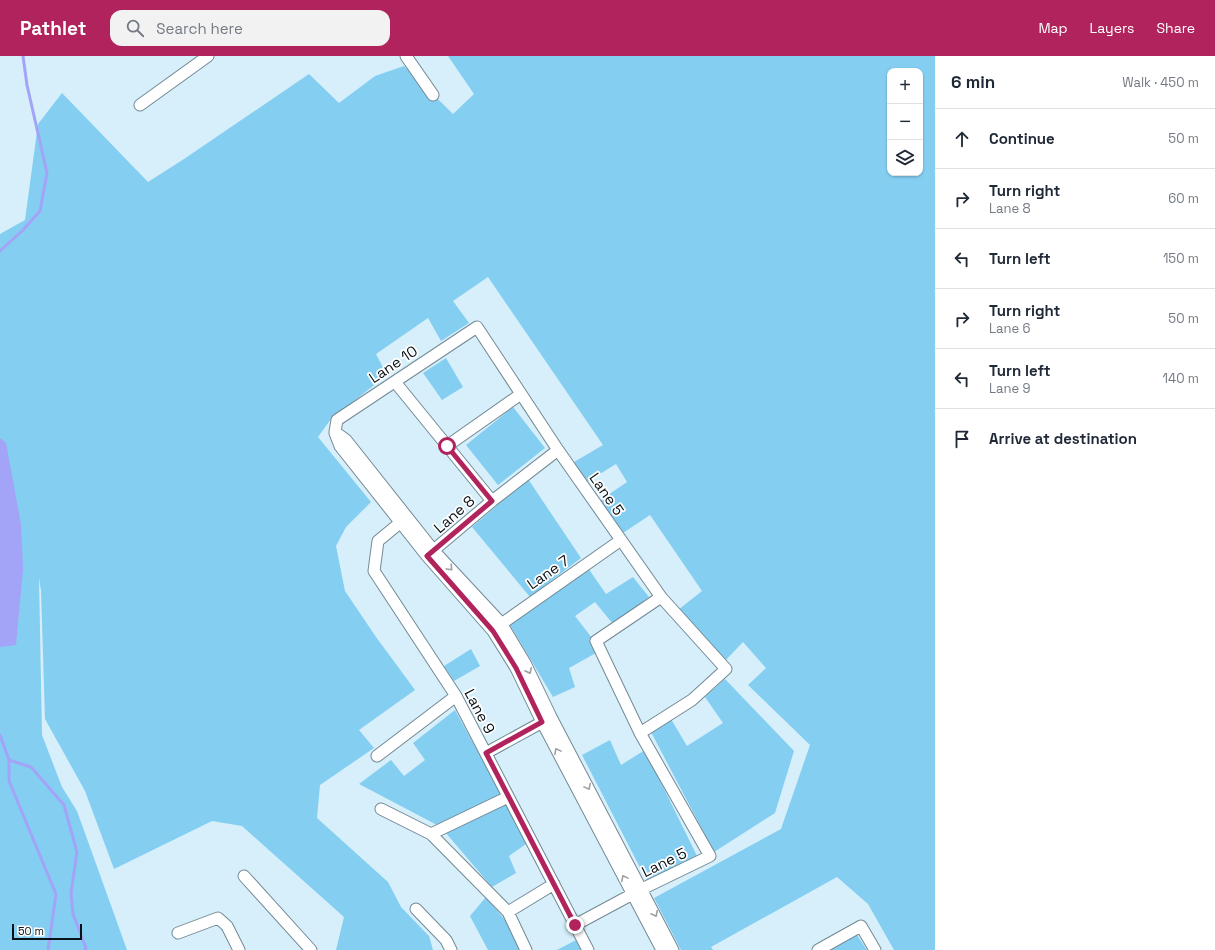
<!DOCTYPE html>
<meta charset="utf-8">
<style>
body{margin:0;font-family:"Space Grotesk",sans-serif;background:#f2f2f3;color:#1f2937}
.controls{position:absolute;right:12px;top:12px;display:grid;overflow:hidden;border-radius:8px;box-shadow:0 1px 3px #0004}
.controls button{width:36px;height:36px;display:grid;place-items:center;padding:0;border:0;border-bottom:1px solid #e0e1e3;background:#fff;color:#1f2937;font:20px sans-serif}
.scale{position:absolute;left:12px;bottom:10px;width:70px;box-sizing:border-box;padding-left:4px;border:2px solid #091216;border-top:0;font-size:11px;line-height:14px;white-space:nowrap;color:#091216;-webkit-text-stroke:3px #fff;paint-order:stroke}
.stop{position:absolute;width:12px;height:12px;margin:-9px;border:3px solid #b1235c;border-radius:50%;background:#fff}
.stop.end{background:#b1235c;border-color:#fff;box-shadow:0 1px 4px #0008}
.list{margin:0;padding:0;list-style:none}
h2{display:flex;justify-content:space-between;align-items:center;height:52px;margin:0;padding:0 16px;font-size:17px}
h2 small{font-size:13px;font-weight:400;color:#747a83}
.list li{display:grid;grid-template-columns:26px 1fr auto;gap:12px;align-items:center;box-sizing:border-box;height:60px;padding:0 16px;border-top:1px solid #e0e1e3}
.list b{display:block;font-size:15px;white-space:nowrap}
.list p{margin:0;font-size:13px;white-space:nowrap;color:#747a83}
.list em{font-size:13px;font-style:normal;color:#747a83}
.icon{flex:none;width:22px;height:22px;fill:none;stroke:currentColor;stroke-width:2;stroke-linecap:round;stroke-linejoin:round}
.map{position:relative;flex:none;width:935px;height:894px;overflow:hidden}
header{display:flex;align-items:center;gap:24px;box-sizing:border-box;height:56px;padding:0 20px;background:#b1235c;color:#fff}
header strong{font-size:19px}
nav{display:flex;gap:22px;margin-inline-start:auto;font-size:14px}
.search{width:280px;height:36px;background:#f2f2f3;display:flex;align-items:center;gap:10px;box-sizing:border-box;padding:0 14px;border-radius:12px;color:#747a83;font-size:15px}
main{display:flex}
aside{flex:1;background:#fff}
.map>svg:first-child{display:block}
.green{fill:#84cef1;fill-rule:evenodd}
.water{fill:#a3a4f7}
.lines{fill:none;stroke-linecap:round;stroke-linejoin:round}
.stream{stroke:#a3a4f7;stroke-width:3}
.minor-casing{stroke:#728994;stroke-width:13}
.minor{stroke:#fff;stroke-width:11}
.oneway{stroke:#9da0a2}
.route{stroke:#b1235c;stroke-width:5}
.labels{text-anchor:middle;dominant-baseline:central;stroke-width:3.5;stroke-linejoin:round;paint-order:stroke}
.street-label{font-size:15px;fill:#091216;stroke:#fff}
</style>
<header>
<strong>Pathlet</strong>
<div class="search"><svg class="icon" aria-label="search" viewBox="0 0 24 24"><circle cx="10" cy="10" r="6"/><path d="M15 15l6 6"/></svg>Search here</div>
<nav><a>Map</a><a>Layers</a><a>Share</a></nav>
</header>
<main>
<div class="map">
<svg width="935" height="894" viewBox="0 0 935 894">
<rect width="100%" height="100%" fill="#d6effb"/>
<path class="green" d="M448,0H935V894H894L868,848L837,821L711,891L713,894H681L654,842L781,773L810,689L748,629L766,612L743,586L725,605L678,554L702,535L650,459L623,477L599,445L627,426L616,408L587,426L574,406L603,389L488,221L453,245L469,267L441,285L428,262L376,298L387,319L331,363L318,381L371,446L346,471L336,490L345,535L376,581L415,634L359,674L374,692L320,729L317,762L388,826L401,851L429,880L433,894H336L344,861L242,770L212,765L114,813L85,735L45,663L41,535L39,522L42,679L62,731L77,755L127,894H0V178L25,164L38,68L62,37L148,126L184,103L309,18L339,47L375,20L404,10L453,58L474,38ZM890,15H920V117H890Z
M446,302L463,331L442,344L423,317Z
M513,351L545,392L498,429L466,389Z
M528,423L581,502L530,541L472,471Z
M588,512L606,538L633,521L649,541L613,568L595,546L575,560L592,582L596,597L569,612L575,631L553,641L510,569Z
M471,593L480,610L454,625L444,610Z
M725,623L794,695L775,757L714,796L651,676L671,663L687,690L723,667L705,641Z
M455,654L501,738L437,769L359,728L391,704L404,720L425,704L413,687Z
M610,684L621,709L645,694L697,800L647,825L582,699Z
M506,746L526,788L509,800L516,817L492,831L445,776Z
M486,841L505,864L520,894H488L470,860Z
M857,879L867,894H830Z
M576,884L581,894H557Z"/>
<path class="water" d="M0,382L6,387L21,468L23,514L16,589L0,591Z"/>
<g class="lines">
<path class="stream" d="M0,195L22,175L40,155L47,117L27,29L23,0
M0,679L9,704L31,711L64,749L77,796L71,837L73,858L86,892L85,894
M9,704V725L56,838L48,894"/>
<defs>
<path id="minor" d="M406,0L433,39
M140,49L208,0
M395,326L492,445
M335,376L337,364L477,271L558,394L661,541L726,613L692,644L640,677
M335,376L346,384L434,495L501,567L525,607L551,661L673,894
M335,377L340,390L427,500L493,575L516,612L542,666L662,894
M447,390L521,338
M401,466L378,485L374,515L456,640L588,894
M429,498L492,445L558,394
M497,571L621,484
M486,697L548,663
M377,700L456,640
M381,753L431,778L508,856L526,894
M431,778L508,741
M244,820L311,894
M416,853L446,884L451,894
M508,856L554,828
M575,869L642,833L710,800L640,677L596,585L661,541
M178,877L218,862L227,870L239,894
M818,894L861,870L875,894"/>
</defs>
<use href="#minor" class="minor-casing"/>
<use href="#minor" class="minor"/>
</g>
<defs><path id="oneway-chevron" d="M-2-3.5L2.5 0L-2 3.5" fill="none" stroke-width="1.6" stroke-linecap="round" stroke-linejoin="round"/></defs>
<g class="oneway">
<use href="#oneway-chevron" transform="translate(450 512) rotate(47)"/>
<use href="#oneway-chevron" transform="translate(529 615) rotate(64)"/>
<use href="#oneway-chevron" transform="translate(557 695) rotate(-118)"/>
<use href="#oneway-chevron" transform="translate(588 731) rotate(62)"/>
<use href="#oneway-chevron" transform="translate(624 822) rotate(-118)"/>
<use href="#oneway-chevron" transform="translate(655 858) rotate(63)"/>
</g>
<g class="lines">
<path class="route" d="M447,390L492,445L427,500L493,575L516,612L542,666L486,697L575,869"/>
</g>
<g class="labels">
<g class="street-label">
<text transform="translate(393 308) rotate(-34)">Lane 10</text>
<text transform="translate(607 438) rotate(55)">Lane 5</text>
<text transform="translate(454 458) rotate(-41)">Lane 8</text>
<text transform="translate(548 516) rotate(-35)">Lane 7</text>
<text transform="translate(480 655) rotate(62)">Lane 9</text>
<text transform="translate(664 806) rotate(-26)">Lane 5</text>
</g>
</g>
</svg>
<div class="controls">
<button>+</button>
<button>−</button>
<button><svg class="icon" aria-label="layers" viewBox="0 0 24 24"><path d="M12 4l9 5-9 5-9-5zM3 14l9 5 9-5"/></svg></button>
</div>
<div class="scale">50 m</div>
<div class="stop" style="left:447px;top:390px"></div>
<div class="stop end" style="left:575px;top:869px"></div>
</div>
<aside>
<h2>6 min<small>Walk · 450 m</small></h2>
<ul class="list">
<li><svg class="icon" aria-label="ahead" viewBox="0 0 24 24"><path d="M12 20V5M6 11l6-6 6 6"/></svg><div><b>Continue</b></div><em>50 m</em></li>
<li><svg class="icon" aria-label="right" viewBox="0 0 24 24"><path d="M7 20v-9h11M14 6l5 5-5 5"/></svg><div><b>Turn right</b><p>Lane 8</p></div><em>60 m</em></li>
<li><svg class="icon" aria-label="left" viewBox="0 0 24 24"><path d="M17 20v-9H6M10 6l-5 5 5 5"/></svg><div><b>Turn left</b></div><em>150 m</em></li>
<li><svg class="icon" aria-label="right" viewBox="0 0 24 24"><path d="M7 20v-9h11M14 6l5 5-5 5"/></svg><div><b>Turn right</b><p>Lane 6</p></div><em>50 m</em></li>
<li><svg class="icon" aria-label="left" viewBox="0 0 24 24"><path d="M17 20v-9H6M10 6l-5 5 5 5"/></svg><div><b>Turn left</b><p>Lane 9</p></div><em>140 m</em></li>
<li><svg class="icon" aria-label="arrive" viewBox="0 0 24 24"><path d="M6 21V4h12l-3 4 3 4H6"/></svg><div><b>Arrive at destination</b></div></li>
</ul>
</aside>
</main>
